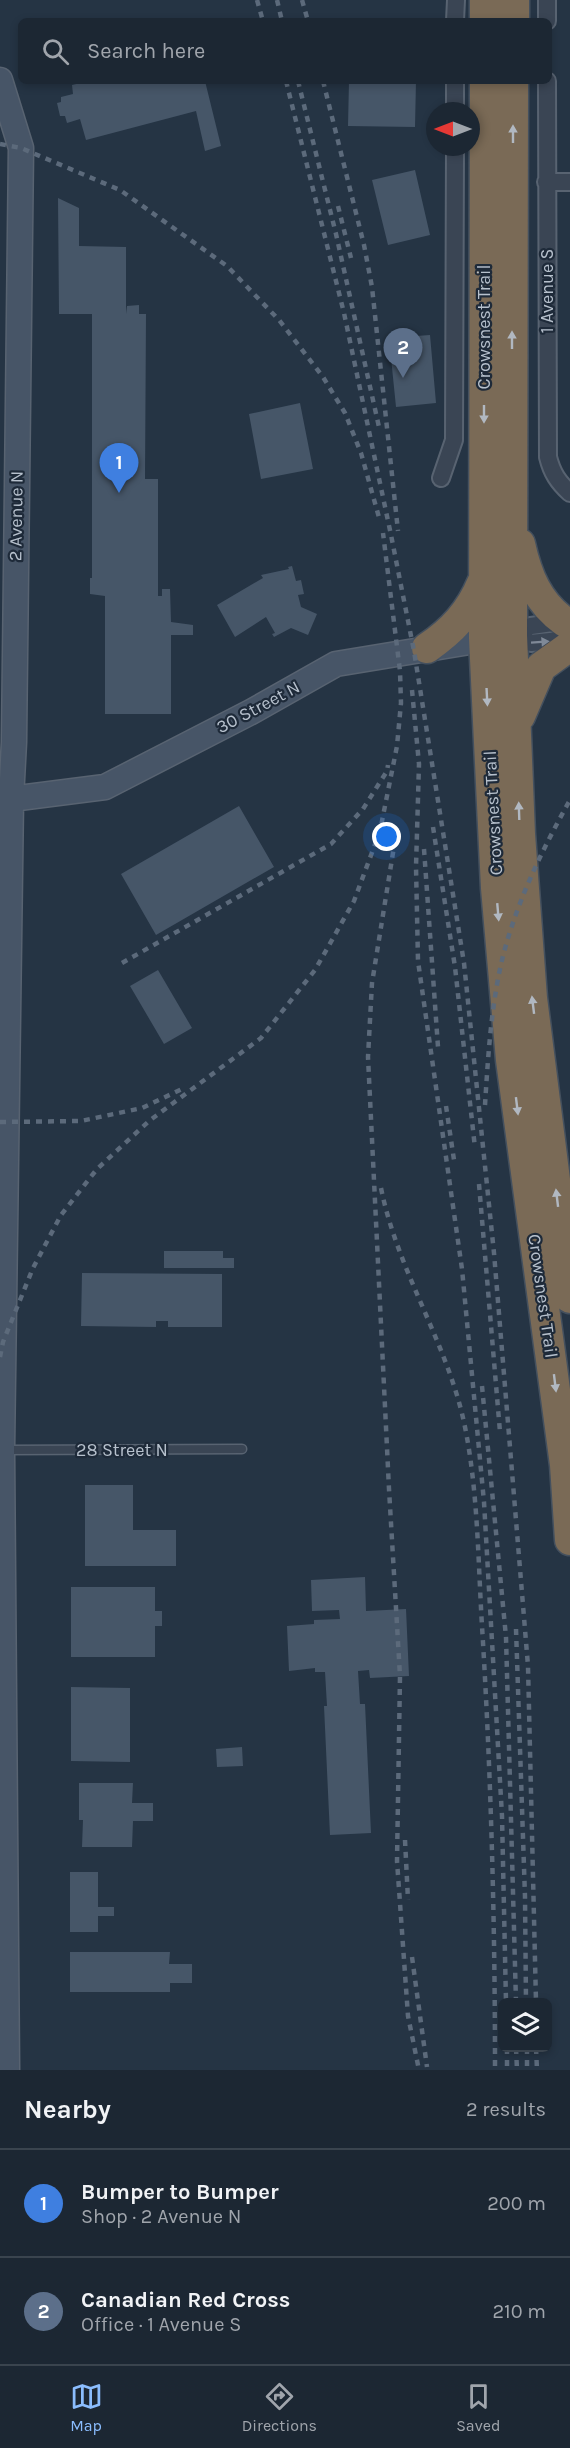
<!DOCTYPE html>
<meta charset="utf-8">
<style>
body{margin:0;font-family:Karla,sans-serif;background:#252f3b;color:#f1f3f6}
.controls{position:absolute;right:18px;bottom:18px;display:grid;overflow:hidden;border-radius:9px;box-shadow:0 3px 9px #0003}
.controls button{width:54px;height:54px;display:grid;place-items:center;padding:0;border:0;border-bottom:2px solid #3a444e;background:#1c2733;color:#f1f3f6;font:30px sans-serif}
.compass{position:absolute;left:426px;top:102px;width:54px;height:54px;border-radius:50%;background:#1c2733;box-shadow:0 3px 9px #0003;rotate:270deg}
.you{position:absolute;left:387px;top:837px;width:21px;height:21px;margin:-15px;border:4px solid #fff;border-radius:50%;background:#1a73e8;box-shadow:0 0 0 9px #1a73e833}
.badge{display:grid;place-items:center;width:39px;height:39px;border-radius:50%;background:#8bbdfe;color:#fff;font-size:20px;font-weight:700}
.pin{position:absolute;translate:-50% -50px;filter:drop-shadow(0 2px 3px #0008)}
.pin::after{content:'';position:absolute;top:32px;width:21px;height:18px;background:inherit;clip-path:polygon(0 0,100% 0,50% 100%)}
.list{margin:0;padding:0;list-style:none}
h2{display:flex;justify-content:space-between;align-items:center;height:78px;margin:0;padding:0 24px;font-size:26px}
h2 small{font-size:20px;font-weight:400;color:#a0a5ac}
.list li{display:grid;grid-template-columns:39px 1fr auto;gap:18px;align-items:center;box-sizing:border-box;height:108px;padding:0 24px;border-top:2px solid #3a444e}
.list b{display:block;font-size:22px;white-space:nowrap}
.list p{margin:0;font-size:20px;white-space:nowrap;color:#a0a5ac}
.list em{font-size:20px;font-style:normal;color:#a0a5ac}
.icon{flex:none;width:33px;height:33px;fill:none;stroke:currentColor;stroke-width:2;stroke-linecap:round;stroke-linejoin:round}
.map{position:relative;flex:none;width:570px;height:2070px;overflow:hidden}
.search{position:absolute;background:#1c2733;box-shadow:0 3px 9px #0003;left:18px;right:18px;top:18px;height:66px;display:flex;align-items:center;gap:15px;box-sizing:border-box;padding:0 21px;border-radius:9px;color:#a0a5ac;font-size:22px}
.sheet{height:294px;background:#1c2733}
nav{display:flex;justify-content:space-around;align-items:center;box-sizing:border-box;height:84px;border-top:2px solid #3a444e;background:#1c2733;font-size:16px;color:#a0a5ac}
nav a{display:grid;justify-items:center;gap:3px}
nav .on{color:#8bbdfe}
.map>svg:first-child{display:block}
.building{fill:#465668}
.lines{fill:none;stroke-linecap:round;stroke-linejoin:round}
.lane-casing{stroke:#586371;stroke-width:11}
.street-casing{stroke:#586371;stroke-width:20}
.secondary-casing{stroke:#586371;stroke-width:27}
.highway-casing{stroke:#44505e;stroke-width:33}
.lane{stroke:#3a4554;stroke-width:8}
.street{stroke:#3a4554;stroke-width:16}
.secondary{stroke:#475567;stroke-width:24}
.highway{stroke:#7a6a56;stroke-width:30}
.rail{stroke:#5c6a7b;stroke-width:4.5;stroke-dasharray:6 6;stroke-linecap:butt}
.oneway{fill:#b1b8c1}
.oneway2{fill:#7f8997}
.labels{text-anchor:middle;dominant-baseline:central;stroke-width:4.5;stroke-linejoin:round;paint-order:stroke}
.street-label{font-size:18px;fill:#b7c1cd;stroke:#1e2a39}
</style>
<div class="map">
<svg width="570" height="2070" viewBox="0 0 570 2070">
<rect width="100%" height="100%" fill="#253444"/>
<path class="building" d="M89,81H205L221,146L205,151L196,111L86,140L80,119L67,123L65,116H60L57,103L61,102V97L73,94L72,85Z
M349,81H416L415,127L348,126Z
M415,170L430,235L388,245L372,180Z
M58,198L79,208V246L126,247V314L127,306L139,305V314H146L145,479H158V596H162V589H170L171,622L193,625V635H171V714H105V596L90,594V578H92V314H59Z
M430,335L436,403L396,407L389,338Z
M300,403L313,469L261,479L249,414Z
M292,566L296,581L301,580L304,594L298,595L301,607L317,614L308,635L291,628L274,637L272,634L275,633L266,617L235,637L217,605L263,578L261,575L289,569L288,567Z
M239,806L274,867L156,935L121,874Z
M158,970L192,1028L164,1044L130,986Z
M164,1251H223V1258H234V1268H164Z
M82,1273L222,1274V1327H168V1321H156V1327L81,1326Z
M85,1485H133V1530H176V1566H85Z
M365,1577L366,1611L406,1609L409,1676L370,1678L369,1670L358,1671L360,1704H365L371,1833L330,1835L324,1706H327L325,1672H315V1668L289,1671L287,1626L314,1624V1620L340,1619L339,1610L312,1611L311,1580Z
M71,1587H155V1611H162V1626H155V1657H71Z
M71,1687L130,1688V1762L71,1761Z
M242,1747L243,1766L217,1767L216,1749Z
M79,1783H133L132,1803H153V1821H133L132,1847H82L83,1820H79Z
M70,1872H98V1907H114V1916H98V1932H70Z
M70,1952H170L169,1964H192V1983H170V1992H70Z"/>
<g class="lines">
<defs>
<path id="lane" d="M5,1450L242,1449"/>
<path id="street" d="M455,21L456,0
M547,21V0
M547,81L548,457C552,473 558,482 570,493
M455,111V81
M546,182H570
M441,478L454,440L455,147
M512,635L531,626L566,621
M512,635L531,643L570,639"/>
<path id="secondary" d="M0,80L21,148L14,742L11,799L2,1450L7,2070
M11,799L105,787L251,712L336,664L500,637"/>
<path id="highway" d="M485,21V0
M514,21V0
M485,81L484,638L496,888L511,1060L565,1465L570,1540
M513,81L512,635L520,834L532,998L570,1298
M520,544C527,576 538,603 565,622
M427,648C452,631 470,612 482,583
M520,716L541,667L570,646"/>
</defs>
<use href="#lane" class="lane-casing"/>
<use href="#street" class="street-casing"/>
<use href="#secondary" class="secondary-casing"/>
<use href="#highway" class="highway-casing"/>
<use href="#lane" class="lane"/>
<use href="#street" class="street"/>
<use href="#secondary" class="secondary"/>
<use href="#highway" class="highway"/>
<path class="rail" d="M257,0L263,21
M277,0L282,21
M302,0L308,21
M286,81L344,313L391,535L414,651L464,963L494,1253L528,1666L536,2002
M298,81L336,234L379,427
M323,81L364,245L372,287L398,531
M0,144L21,148L120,190L227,266L279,320L323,377L345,413L361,453L380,521
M338,206L351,258
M412,690L419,764L416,867L418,961L462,1269L484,1502L502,1816L506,2002
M433,827L455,967L475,1148
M397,828L372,983L368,1057L389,1489L400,1676L397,1861L408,2016L419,2070
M424,849L438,1047
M122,963L331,844L363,809L387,771L388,765
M485,1105C488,1057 491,1007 502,960C516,903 542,850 570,800
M446,1106L454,1160
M0,1122L81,1121L142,1108L182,1089
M479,1184L500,1432
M381,1188C398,1273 448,1343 465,1427C478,1492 478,1560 482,1626C491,1773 495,1922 495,2070
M0,1357L3,1342L33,1268L61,1215L97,1169L149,1121L261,1038L315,970L354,901L380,831L397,746L401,703L400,671L383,533
M482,1386L506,1637L516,2002
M516,1629L525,1897L526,2002
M405,1840L408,1900
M412,1957L427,2067
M507,2048V2070
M516,2048L517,2070
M527,2048V2070
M536,2048L537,2070"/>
</g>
<defs><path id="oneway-solid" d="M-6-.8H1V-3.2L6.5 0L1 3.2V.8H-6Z" transform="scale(1.5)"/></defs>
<g class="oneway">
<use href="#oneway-solid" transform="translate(513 134) rotate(-90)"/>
<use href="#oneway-solid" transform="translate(512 340) rotate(-90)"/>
<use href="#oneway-solid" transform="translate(484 414) rotate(90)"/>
<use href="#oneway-solid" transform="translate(487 697) rotate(87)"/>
<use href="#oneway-solid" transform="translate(519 811) rotate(-92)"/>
<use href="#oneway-solid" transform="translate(498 912) rotate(85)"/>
<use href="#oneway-solid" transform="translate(533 1005) rotate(-97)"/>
<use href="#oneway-solid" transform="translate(517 1106) rotate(83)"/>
<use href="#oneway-solid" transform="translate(557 1198) rotate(-97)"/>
<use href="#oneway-solid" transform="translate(555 1383) rotate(83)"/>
</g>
<use class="oneway2" href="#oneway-solid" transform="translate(540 642) rotate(-4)"/>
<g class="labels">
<g class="street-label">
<text transform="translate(547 291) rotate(-90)">1 Avenue S</text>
<text transform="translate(484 327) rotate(-90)">Crowsnest Trail</text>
<text transform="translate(16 516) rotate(-89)">2 Avenue N</text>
<text transform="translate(258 707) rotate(-28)">30 Street N</text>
<text transform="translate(493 813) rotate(-93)">Crowsnest Trail</text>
<text transform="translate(543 1296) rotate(82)">Crowsnest Trail</text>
<text x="122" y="1450">28 Street N</text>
</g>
</g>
</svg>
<div class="controls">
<button><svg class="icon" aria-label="layers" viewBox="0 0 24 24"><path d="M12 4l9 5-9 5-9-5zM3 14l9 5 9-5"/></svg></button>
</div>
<svg class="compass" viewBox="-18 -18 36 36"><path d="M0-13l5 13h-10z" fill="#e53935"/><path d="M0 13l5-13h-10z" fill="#a0a5ac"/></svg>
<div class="you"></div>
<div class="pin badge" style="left:119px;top:493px;background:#3f7fe0">1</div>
<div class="pin badge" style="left:403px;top:378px;background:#5c6f8a">2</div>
<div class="search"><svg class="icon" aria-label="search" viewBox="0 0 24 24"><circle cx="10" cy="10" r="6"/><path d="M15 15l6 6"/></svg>Search here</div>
</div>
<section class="sheet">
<h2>Nearby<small>2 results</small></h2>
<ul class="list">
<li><span class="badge" style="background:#3f7fe0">1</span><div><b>Bumper to Bumper</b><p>Shop · 2 Avenue N</p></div><em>200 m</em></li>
<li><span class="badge" style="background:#5c6f8a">2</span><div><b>Canadian Red Cross</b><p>Office · 1 Avenue S</p></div><em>210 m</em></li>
</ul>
</section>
<nav>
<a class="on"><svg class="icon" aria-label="map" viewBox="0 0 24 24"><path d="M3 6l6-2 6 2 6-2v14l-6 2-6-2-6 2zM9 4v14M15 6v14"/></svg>Map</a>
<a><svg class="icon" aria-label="directions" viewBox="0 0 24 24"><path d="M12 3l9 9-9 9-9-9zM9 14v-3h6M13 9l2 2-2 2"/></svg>Directions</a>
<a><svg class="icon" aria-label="saved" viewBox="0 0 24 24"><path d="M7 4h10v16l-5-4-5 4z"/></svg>Saved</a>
</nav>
